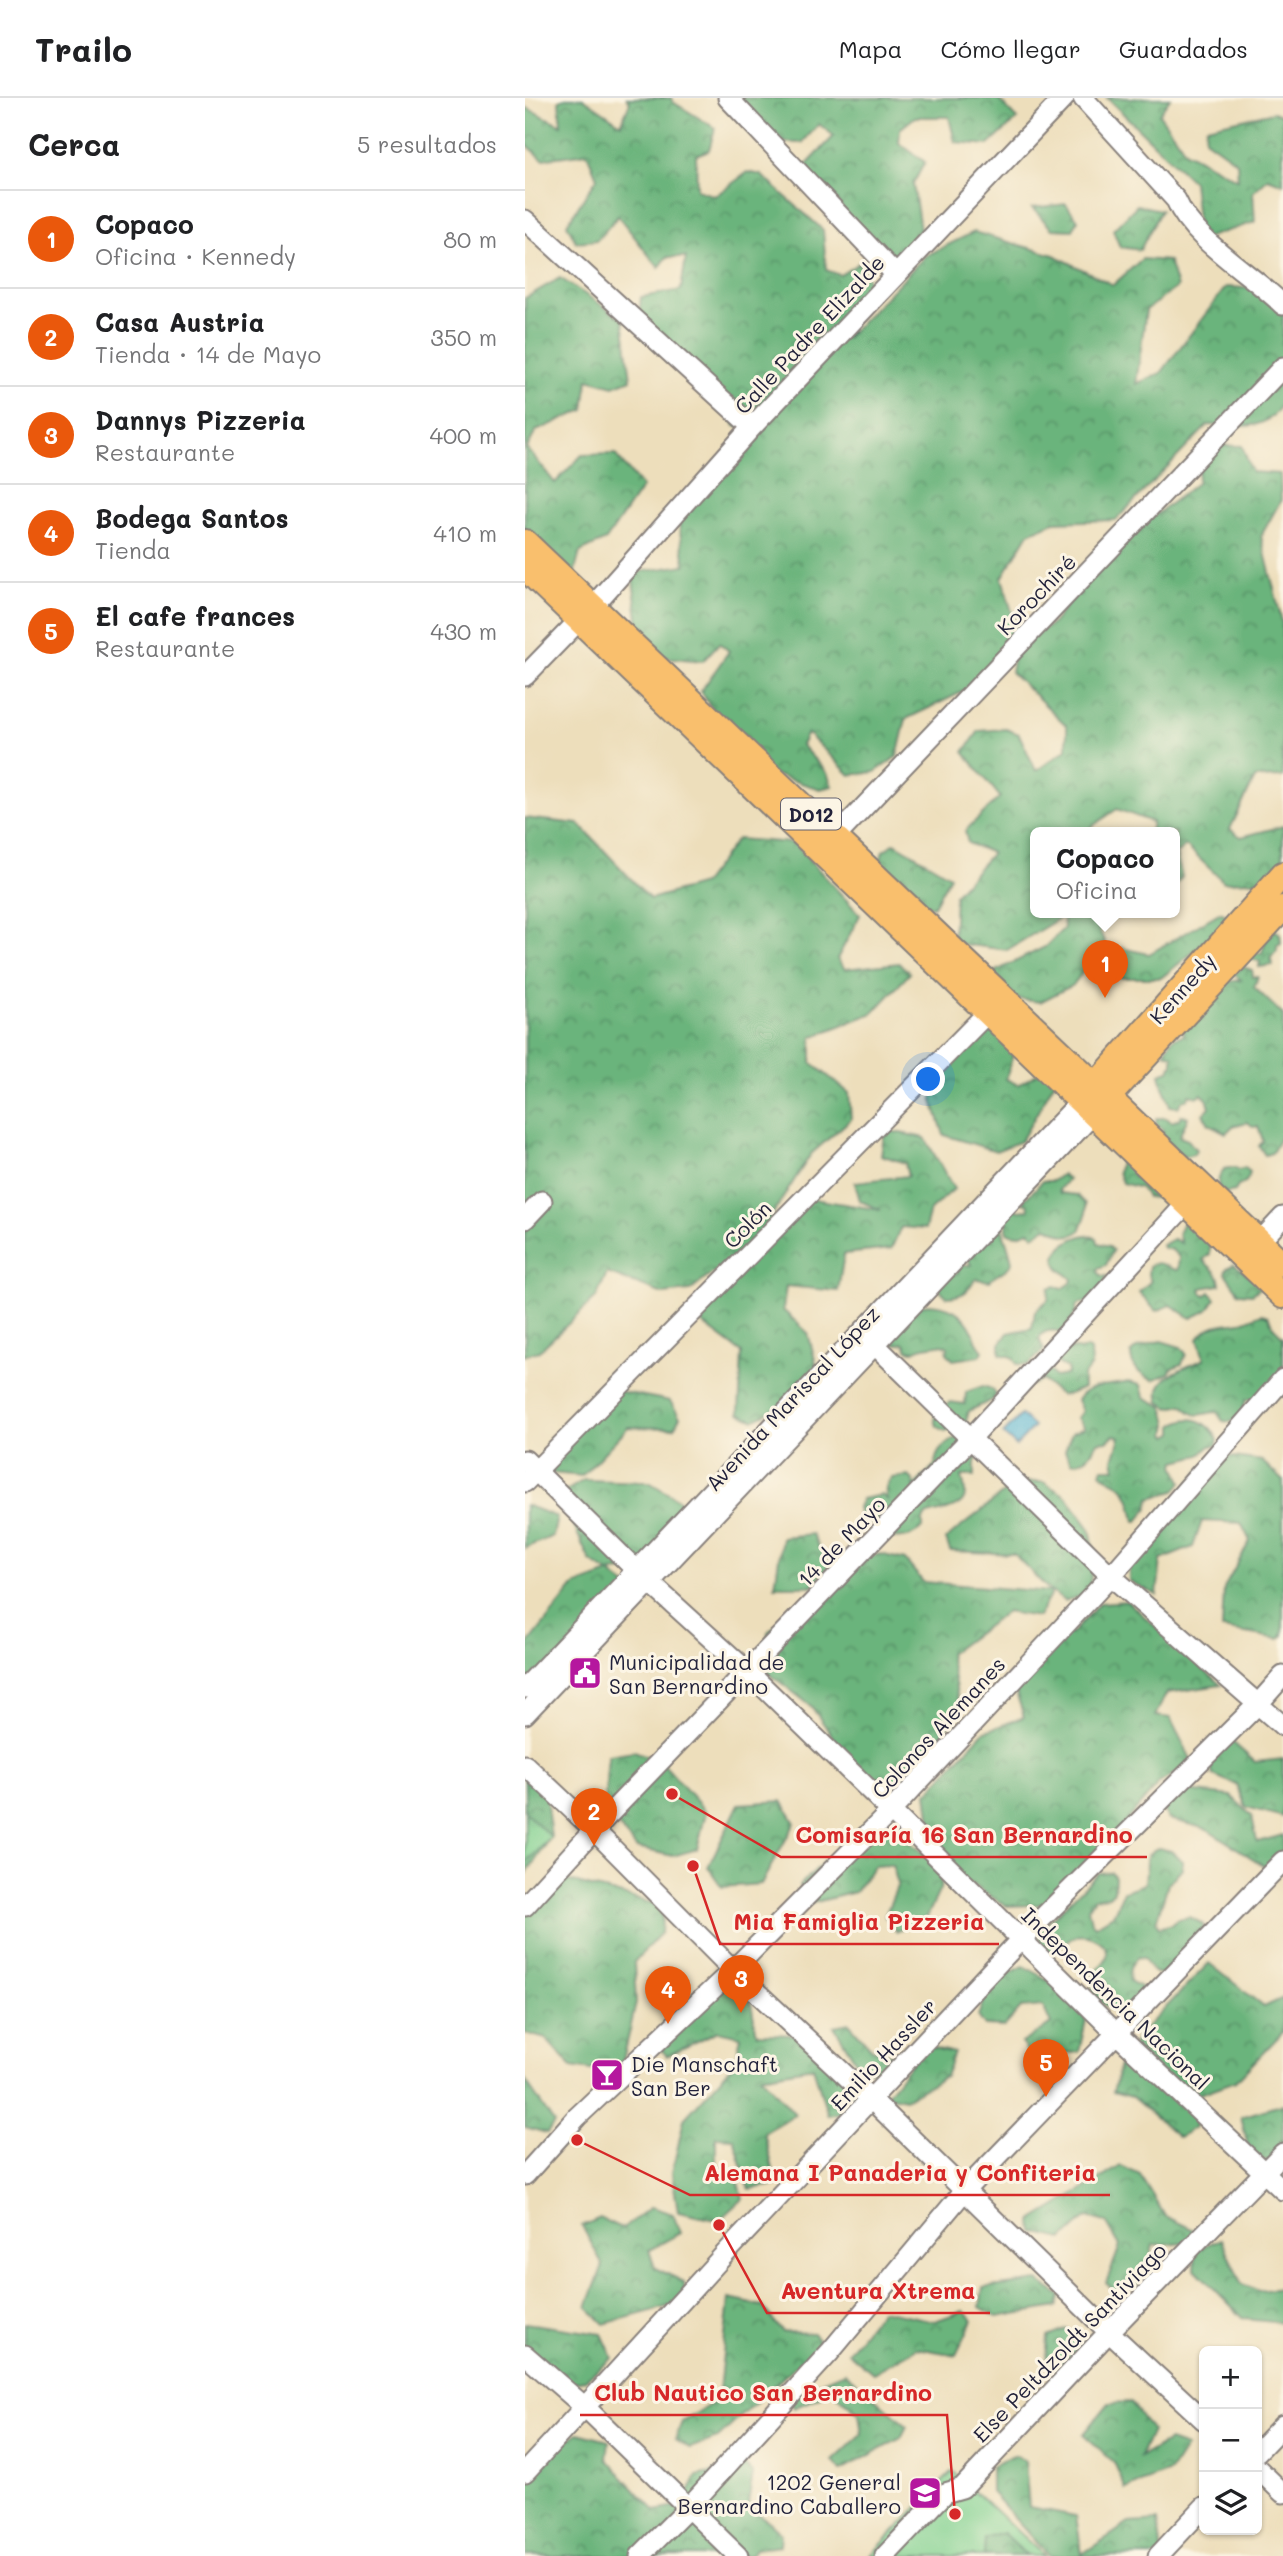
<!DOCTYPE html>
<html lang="es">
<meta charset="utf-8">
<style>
body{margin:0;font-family:Mali,sans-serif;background:#f6f6f6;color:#202124}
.controls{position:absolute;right:21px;bottom:21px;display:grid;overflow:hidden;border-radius:10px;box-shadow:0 2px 5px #0004}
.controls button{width:63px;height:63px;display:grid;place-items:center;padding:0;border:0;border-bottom:2px solid #e0e0e0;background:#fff;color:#202124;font:35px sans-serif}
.you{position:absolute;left:404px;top:982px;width:24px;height:24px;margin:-18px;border:5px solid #fff;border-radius:50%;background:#1a73e8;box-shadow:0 0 0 10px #1a73e833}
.badge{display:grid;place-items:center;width:46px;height:46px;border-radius:50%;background:#ea580c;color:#fff;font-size:23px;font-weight:700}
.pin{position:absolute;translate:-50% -58px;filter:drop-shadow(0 2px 4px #0008)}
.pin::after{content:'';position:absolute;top:37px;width:24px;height:21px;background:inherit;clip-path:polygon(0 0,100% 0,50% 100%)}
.popup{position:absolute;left:505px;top:729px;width:150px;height:91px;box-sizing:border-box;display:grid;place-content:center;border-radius:10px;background:#fff;filter:drop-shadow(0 2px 5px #0005);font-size:23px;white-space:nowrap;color:#757577}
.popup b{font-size:26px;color:#202124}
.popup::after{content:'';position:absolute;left:50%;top:100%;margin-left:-14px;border:14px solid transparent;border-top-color:#fff}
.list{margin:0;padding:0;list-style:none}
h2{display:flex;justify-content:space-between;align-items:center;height:91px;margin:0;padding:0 28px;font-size:30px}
h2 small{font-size:23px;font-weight:400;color:#757577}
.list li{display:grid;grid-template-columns:46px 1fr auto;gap:21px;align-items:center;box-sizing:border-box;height:98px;padding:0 28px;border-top:2px solid #e0e0e0}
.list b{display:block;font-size:26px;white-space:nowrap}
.list p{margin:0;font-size:23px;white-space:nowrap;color:#757577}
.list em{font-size:23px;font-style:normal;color:#757577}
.icon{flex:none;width:38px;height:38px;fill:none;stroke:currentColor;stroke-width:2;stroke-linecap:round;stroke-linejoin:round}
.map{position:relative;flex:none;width:758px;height:2458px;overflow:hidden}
header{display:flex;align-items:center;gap:42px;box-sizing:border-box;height:98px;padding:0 35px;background:#fff;border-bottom:2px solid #e0e0e0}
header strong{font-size:33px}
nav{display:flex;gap:38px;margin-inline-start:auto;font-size:24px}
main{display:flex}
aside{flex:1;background:#fff}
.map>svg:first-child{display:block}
.grass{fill:#83d292;stroke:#527a66;stroke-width:2}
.forest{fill:url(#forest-crowns);stroke:#466b5c;stroke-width:2}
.park{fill:url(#park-tufts);stroke:#527a66;stroke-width:2}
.water{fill:#55b5d4;stroke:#3c6c88;stroke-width:2}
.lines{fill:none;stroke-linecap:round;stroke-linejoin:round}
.minor-casing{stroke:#88807b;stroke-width:23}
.major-casing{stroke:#88807b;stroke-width:28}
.minor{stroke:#fff;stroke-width:19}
.major{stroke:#f9bf6d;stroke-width:24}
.labels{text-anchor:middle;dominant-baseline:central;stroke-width:6;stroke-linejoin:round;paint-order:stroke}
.shield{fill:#fcf5e5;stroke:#63616e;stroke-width:2}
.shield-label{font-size:19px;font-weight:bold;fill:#22223b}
.street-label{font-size:21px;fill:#22223b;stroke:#fcf5e5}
.poi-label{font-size:21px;fill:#22223b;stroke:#fcf5e5;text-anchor:start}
.leader{fill:none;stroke:#d62828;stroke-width:2.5}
.callout-dot{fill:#d62828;stroke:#fcf5e5;stroke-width:2.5}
.callout-label{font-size:23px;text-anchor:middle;font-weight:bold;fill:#d62828;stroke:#fcf5e5;stroke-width:6;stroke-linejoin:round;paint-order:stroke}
</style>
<header>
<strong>Trailo</strong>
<nav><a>Mapa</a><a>Cómo llegar</a><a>Guardados</a></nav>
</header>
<main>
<aside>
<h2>Cerca<small>5 resultados</small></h2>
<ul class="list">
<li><span class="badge">1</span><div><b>Copaco</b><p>Oficina · Kennedy</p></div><em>80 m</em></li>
<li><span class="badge">2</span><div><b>Casa Austria</b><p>Tienda · 14 de Mayo</p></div><em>350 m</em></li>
<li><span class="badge">3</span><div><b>Dannys Pizzeria</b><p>Restaurante</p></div><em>400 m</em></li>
<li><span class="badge">4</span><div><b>Bodega Santos</b><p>Tienda</p></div><em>410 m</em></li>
<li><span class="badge">5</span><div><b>El cafe frances</b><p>Restaurante</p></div><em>430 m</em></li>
</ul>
</aside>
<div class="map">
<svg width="758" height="2458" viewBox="0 0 758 2458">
<defs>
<pattern id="forest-crowns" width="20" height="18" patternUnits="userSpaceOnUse" patternTransform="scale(1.75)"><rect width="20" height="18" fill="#6ab47c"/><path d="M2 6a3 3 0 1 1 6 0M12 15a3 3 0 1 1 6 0" fill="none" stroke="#579267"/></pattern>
<pattern id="park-tufts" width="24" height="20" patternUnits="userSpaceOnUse" patternTransform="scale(1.75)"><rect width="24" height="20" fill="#83d292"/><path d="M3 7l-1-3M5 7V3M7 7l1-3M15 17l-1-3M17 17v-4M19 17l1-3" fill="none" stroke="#71b47f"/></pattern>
</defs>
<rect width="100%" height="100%" fill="#fcf5e5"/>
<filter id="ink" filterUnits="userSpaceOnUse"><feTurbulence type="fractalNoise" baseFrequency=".0143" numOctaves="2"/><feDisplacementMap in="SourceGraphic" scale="14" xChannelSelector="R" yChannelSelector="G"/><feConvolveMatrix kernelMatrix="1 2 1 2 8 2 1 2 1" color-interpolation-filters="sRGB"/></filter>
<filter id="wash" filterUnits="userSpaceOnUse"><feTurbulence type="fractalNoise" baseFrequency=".00686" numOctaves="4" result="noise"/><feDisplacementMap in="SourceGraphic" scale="28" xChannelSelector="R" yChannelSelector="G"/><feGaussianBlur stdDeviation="1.57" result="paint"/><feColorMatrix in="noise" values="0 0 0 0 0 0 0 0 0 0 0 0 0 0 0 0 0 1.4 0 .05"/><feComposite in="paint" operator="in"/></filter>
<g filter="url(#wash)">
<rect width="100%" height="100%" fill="#eddebb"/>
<path class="grass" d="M428,2373L519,2458H345Z"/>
<path class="forest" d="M41,0H58L96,26L105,4L102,0H146L148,4L190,30L184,52L171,57L172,92L190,98L223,74L236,77L298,132L301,172L315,177L334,165L347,189L320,241L400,158L449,134L529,157L588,187L617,161L644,163L652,189L621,212L611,286L636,275L701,189L743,191L758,210V302C746,335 712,328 683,327L591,422L529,424L504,435L477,480L492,531L452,587L381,621L372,659L350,674L325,677L282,635L276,647L302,675L307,688L295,691L221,668L176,593L204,553L194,545L178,563L127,558L117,550L107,475L160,467L153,419L230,335L210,328L200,303L114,218L116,199L156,192L161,159H142L134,170L93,118L72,142L51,144L42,126L72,80L62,55L18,61L0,45V9L36,27L34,2Z
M214,0H472L492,21L464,47L430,44L424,19H390L375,31L374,45L400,64L388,86L398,150L387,164L353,159L302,89L274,75L309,38L294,26L277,45L243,44Z
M582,0H645L634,16L661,54L713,82L712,64L680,41L681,29L749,14L758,18V86L743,80L728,94L730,124L674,142L668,84Z
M541,106L553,122L548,132L527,131L507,110Z
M612,107L636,112L615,152L595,149L588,132Z
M35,180L98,221L106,281L89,288L63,281L59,312L11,333L2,350L30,385L57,357L90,356L117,389L81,442L55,454L48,480L0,447V200Z
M677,347L717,348L727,374L755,376L756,402L736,438L758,528V679L730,680L705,731L716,739L758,728V776L752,782L699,784L661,748L651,756L657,779L650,788V734H625L627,724L592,711L559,734H510V814H566L580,845L548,887L515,904L477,899L469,874L520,849L539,830L538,818L482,852L428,845L430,796L467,755L443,745L440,733L475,699L439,654L454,633L481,631L494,636L511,673L542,651V628L486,574L490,549L526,527L584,453L672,385Z
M0,720L54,726L125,801L178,786L212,741L269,745L335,817L312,861L320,871L374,865L385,875L348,915L287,939V965L324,995L326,1021L286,1056L233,1139L165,1193L138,1196L82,1175L71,1200L14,1253L0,1257Z
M370,745L425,778L408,809L349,785L358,753Z
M696,814L708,822L636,880H595L586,870L584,858L596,850L624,856Z
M750,832L755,836L756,845L752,847V852L745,861L748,867L734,869L735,863L729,862L726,858L728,855H737L740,844Z
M718,869L727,872L728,879H733L729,889L758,917V1035L747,1055L740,1057L734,1048L738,1043L733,1028L729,1029L722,1024L708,1028L701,1035L684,1026L678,1016L685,1009L682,1001L677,996L672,999L664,996L663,1001L657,1003L653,1009L645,1008C642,997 637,988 635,976L644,973L648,966V957L639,955L648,940L659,937L657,926L679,913L681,907L702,884L716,882L709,876Z
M471,924L495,932L481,981L493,987L523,969L533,978L496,1043L471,1053L419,1037L407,1000L421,972Z
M656,1017L663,1019C661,1027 656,1030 655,1039L663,1042L671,1052L669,1056L658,1059L636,1037L638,1032L631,1026V1020H641L647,1024L654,1021Z
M360,1032L400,1040L429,1091L405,1112L400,1131L376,1129L366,1151L319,1156L313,1193L261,1188L258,1212L283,1235L293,1273L275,1296L229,1322L214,1315L217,1255L174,1223L177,1197L276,1099L356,1112L335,1103L330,1084L383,1078L380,1065L356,1057Z
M596,1059L640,1101L622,1099L616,1090L597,1085L593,1074Z
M709,1069L714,1072L720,1070L725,1074C724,1082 720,1086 713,1088L710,1093L700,1095L693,1089L694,1080L699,1071Z
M537,1076L543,1081L534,1092L535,1095L552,1097L561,1106V1117L555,1133C540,1143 536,1134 522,1129L509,1137L505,1133C496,1135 491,1140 482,1134V1119L486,1107L493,1113L503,1112L504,1109L502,1106L497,1105C503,1097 511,1092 517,1083H528Z
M662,1121L692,1138L685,1148V1156L678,1162C685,1170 695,1174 695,1187L676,1190L677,1195L681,1197L685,1194L690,1201L683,1212L666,1220L646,1207L631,1213L614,1194L626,1183L623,1177L624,1168C635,1160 643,1172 653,1172L654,1159L647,1152L638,1150L637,1147L648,1141L656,1145L653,1136L657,1126Z
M476,1129C478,1132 487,1161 487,1165C481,1174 472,1175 465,1183L451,1181C442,1195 438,1198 422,1199L410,1187L422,1174L431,1176L437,1167H446L443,1161L470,1130Z
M561,1137L572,1140L573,1145L584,1148L588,1153L581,1167L574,1170L573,1174L577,1178H582L572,1202L552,1206L550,1216L537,1234C528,1232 518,1231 514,1241L519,1252L503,1267L492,1266L487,1259L475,1256V1246L483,1235L507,1230L510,1213L523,1202L524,1190L531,1188L537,1191L546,1185L547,1181C543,1177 536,1173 533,1169C523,1152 549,1139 561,1137Z
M709,1166L738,1188L727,1196L714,1195L700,1175L702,1170Z
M403,1206C425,1207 438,1214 448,1234C451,1241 452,1247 458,1253L455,1258L428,1262L422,1255L423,1249L418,1246C408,1249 397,1247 389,1253L383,1252L380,1245L366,1247L361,1240L391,1209Z
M737,1216L743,1218L748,1229L758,1239V1297L756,1295L721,1302L716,1317L706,1324L698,1323L692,1314C675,1315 672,1323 658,1307L645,1310L635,1304C626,1277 662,1270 679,1261L673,1241C684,1225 697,1227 715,1224C723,1223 729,1218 737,1216Z
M636,1243L656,1249L661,1256L657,1266L647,1270L644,1275L629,1282C616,1278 605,1269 606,1255L612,1250Z
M545,1250L556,1252L562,1250L565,1252L566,1268L558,1278V1290L544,1296L535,1297L517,1282L506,1287L523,1270L530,1279L541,1277L543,1274L542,1270L530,1264V1260Z
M603,1284L616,1287L619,1299L639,1309L643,1326L641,1335L643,1338L649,1335V1327C668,1314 685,1325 693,1342L692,1348H685L675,1357L651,1363L650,1367L657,1384L650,1393L625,1400L623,1410L613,1423H610C607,1410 606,1397 595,1387C588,1382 581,1381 576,1374L578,1370H590L588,1362L595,1339L589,1337L582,1343L572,1344C566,1357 561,1364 546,1365L540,1353L547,1335L559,1330L552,1320L557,1313L552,1302C563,1284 586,1289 603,1284Z
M458,1288L467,1291L471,1297L469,1301L444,1313L440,1327L420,1333L412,1328L410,1321L413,1312L425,1304L440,1306L441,1294Z
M77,1290L145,1303L155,1319L149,1330L103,1329L57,1378L16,1374L52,1331Z
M460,1329L465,1339L450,1364V1378H437C438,1384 440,1390 440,1396C440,1411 411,1414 400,1418L398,1423V1430C389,1437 379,1443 367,1439L363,1426L343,1425L335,1420L333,1409L337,1401L357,1397L362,1401C359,1392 361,1387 367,1380L384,1378L388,1382L389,1388L411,1366C408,1345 442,1336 460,1329Z
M689,1356L737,1363L758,1383V1537L754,1541L697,1531L699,1490L725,1443L716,1425L677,1423L668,1449L636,1462L632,1497L604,1483L603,1455Z
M59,1382L124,1384L154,1402L158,1435L141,1460L85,1475L105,1491L0,1592V1550L49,1488L84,1475L65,1463L35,1397Z
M492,1384H518L541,1398L565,1431L570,1457L563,1496L539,1503L527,1494L513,1519L481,1514L424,1556L435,1610L379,1692L339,1683L286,1608L241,1573L243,1534L327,1463L355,1456L380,1462L398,1484L526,1494L489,1456L425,1453L421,1441Z
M0,1407L32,1419L28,1438L0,1450Z
M287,1436L304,1468L287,1488H250L257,1439Z
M602,1503L696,1587L642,1595L630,1618L645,1620L668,1665L634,1685L531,1806L482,1808L421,1772L409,1747L402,1695L458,1634L499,1619L487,1582L508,1547L547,1535L575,1505Z
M705,1642L730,1664L758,1661V1719L721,1709L712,1687L688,1677L682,1659Z
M109,1653L136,1663L181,1714L172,1751L148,1758L111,1750L79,1709L83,1657Z
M0,1667L21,1699L26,1739L0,1778Z
M636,1690L706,1698L727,1718L732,1744L758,1737V1759L741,1769L682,1731L643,1721L635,1703Z
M257,1703L270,1725L236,1786L197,1789L183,1769L214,1706Z
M348,1717L408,1762L417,1787L402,1819L371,1833L360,1818L373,1786L367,1767L349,1768L330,1794L283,1806L275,1787Z
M633,1750L646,1753L657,1763V1770L643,1786L631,1824L634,1830L647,1826L652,1821L665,1819L678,1826L679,1833L638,1876C626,1877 625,1869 619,1860L613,1859C605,1866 603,1873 605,1883L617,1890V1896L599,1915L593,1916L577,1905L571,1904L567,1898L569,1874C573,1869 578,1867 581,1861C588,1846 564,1834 551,1838C542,1841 536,1851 527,1855L517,1847L514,1834L573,1775L586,1774L590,1779L589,1793L584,1798L570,1800L563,1811L566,1824L570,1828L588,1817L599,1793L619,1786C625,1771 613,1758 633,1750Z
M37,1781L138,1808L136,1835L109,1864L111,1905L97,1967L86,1975L47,1969L21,1941L0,1935V1801Z
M684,1865L739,1909L758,1900V1934L711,1983L672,1997L670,2029L654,2039L607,1999L588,1994L595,1967L614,1937Z
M499,1868L541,1892L561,1922L554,1954L507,1960L496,1945L526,1926L518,1908L496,1910L479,1929L460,1928L453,1918L465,1885Z
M197,1885L222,1886L232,1936L278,1937L334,1997L323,2013L303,2017L288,1969L236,1978L270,2016L239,2035L252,2087L224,2091L209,2040L191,2039V2065L213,2080L218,2101L194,2123L153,2114L147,2075L159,2021L210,1965L216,1938L193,1933L142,1958L133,1948Z
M324,1925L347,1951L373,1958L369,1971L336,1972L309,1928Z
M400,1948L429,1955L420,1978L380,2001L361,1997Z
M0,1982L29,2025L22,2035L0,2029Z
M758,2006V2060L751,2066L725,2057L716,2019Z
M596,2068L615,2077L640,2118L669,2132L662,2144L628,2147L622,2180L595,2198L581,2185L595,2148L581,2124L562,2119L538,2141L508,2134L507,2123Z
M126,2109L148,2116L155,2135L124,2152L130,2170L159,2184L160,2204L79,2226L62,2209L78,2167L57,2128L75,2120L98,2131Z
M696,2141L716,2185L733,2193L758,2190V2225L719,2221L670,2171L671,2151Z
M513,2183L536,2198L532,2209L472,2219L455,2209L458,2190Z
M204,2201L237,2208L258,2234L288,2235L295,2245L193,2340L165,2350L150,2341L157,2324L193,2302Z
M356,2212L410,2223L438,2213L448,2222L431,2257L392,2250L348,2275L323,2254Z
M0,2225L77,2236L88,2260L59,2282L27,2290L0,2262Z
M543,2231L559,2244L553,2270L532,2272L521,2265L523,2239Z
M319,2274L382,2328L376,2340L316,2373L308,2363L337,2336L334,2316L308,2293L269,2310L262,2298Z
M606,2304L627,2333L615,2359L644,2343L661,2349L645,2374L601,2391L589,2364L558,2337L584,2305Z
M53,2335L84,2343L82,2361L130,2413L156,2408L172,2378L219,2367L228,2376L223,2406L256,2435L255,2448L230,2451L225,2458H0V2373Z
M490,2357L500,2364L504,2409L551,2418L557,2456L604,2425L633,2423L637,2458H523L466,2394V2369Z
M478,2435L502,2458H459L460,2441Z"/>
<path class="park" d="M0,1714L26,1739L0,1766Z"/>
<path class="water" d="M496,1317L509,1329L491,1348L478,1336Z"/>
</g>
<g filter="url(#ink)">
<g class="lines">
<defs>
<path id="minor" d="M203,0L371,177
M558,0L651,102C668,143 727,176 758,207
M0,122L227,329
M0,578L68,508L227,329L539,0
M300,750L758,269
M0,1121L17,1103
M725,1154L758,1119
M340,1237L586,1478L758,1628
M0,1362L112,1473L223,1574L366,1713L592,1936L758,2092
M0,1384L472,905
M0,1590L555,1004
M0,1616L568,1016
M0,1667L69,1732L208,1872L347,2002L584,2234L679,2322
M0,1808L69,1732L446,1340L662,1105
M0,2077L52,2019L208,1872L366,1713L586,1478L758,1281
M0,2257L61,2310L213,2458
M732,2354L758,2327
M732,2370L758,2395
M0,2374L198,2158L497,1840L734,1605L758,1578
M115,2458L163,2410L305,2254L440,2092L758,1763
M360,2458L420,2395L437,2390L584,2234L758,2055
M633,2458L679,2409"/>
<path id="major" d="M0,444L758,1166
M0,470L758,1198
M561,998L758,776
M573,1010L758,810"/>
</defs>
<use href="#minor" class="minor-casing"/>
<use href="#major" class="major-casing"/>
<use href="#minor" class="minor"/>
<use href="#major" class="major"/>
</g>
</g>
<defs>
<symbol id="civic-square" viewBox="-11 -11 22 22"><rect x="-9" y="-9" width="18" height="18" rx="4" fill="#b5179e" stroke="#fcf5e5"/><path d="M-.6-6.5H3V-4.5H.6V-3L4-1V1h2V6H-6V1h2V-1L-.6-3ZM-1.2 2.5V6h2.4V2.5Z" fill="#fff"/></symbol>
<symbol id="bar-square" viewBox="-11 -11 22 22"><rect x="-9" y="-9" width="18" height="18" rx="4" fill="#b5179e" stroke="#fcf5e5"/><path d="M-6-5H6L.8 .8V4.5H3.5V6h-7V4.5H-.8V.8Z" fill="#fff"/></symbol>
<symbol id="school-square" viewBox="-11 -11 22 22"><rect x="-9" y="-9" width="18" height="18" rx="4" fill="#b5179e" stroke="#fcf5e5"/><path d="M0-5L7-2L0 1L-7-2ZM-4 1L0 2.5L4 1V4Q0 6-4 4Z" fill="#fff"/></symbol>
</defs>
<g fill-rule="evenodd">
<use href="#civic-square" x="41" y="1556" width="38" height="38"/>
<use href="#bar-square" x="63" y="1958" width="38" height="38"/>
<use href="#school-square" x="381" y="2376" width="38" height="38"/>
</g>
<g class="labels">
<rect class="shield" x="256" y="700.5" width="60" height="31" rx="5"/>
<g class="shield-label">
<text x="286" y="716">D012</text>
</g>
<g class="street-label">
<text transform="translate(284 236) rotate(-47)">Calle Padre Elizalde</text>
<text transform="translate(511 496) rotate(-46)">Korochiré</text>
<text transform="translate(657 890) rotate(-48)">Kennedy</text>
<text transform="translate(222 1126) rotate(-45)">Colón</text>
<text transform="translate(267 1300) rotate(-47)">Avenida Mariscal López</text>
<text transform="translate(316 1443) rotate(-46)">14 de Mayo</text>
<text transform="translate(413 1629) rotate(-47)">Colonos Alemanes</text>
<text transform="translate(591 1900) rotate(44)">Independencia Nacional</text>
<text transform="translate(358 1956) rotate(-47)">Emilio Hassler</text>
<text transform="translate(544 2244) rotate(-46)">Else Peltdzoldt Santiviago</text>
</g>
<g class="poi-label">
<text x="84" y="1563">Municipalidad de<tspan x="84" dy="24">San Bernardino</tspan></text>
<text x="106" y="1965">Die Manschaft<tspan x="106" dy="24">San Ber</tspan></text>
<text x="376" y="2383" text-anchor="end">1202 General<tspan x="376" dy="24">Bernardino Caballero</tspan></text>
</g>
</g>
<path class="leader" d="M147 1696L256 1759H622M168 1768L195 1846H474M52 2042L165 2097H585M194 2127L242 2215H465M430 2416L422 2317H55"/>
<g class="callout-dot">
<circle cx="147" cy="1696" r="7"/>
<circle cx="168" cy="1768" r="7"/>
<circle cx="52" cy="2042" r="7"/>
<circle cx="194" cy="2127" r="7"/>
<circle cx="430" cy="2416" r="7"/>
</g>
<g class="callout-label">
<text x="439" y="1745">Comisaría 16 San Bernardino</text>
<text x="334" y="1832">Mia Famiglia Pizzeria</text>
<text x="375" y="2083">Alemana I Panaderia y Confiteria</text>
<text x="353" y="2201">Aventura Xtrema</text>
<text x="238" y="2303">Club Nautico San Bernardino</text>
</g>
</svg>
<div class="controls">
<button>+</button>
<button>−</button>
<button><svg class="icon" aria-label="layers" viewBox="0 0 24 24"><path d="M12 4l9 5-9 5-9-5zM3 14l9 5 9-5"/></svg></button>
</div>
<div class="you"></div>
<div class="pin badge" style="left:580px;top:900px">1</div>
<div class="popup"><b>Copaco</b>Oficina</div>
<div class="pin badge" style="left:69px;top:1748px">2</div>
<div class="pin badge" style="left:216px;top:1915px">3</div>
<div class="pin badge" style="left:143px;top:1926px">4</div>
<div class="pin badge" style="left:521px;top:1999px">5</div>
</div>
</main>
